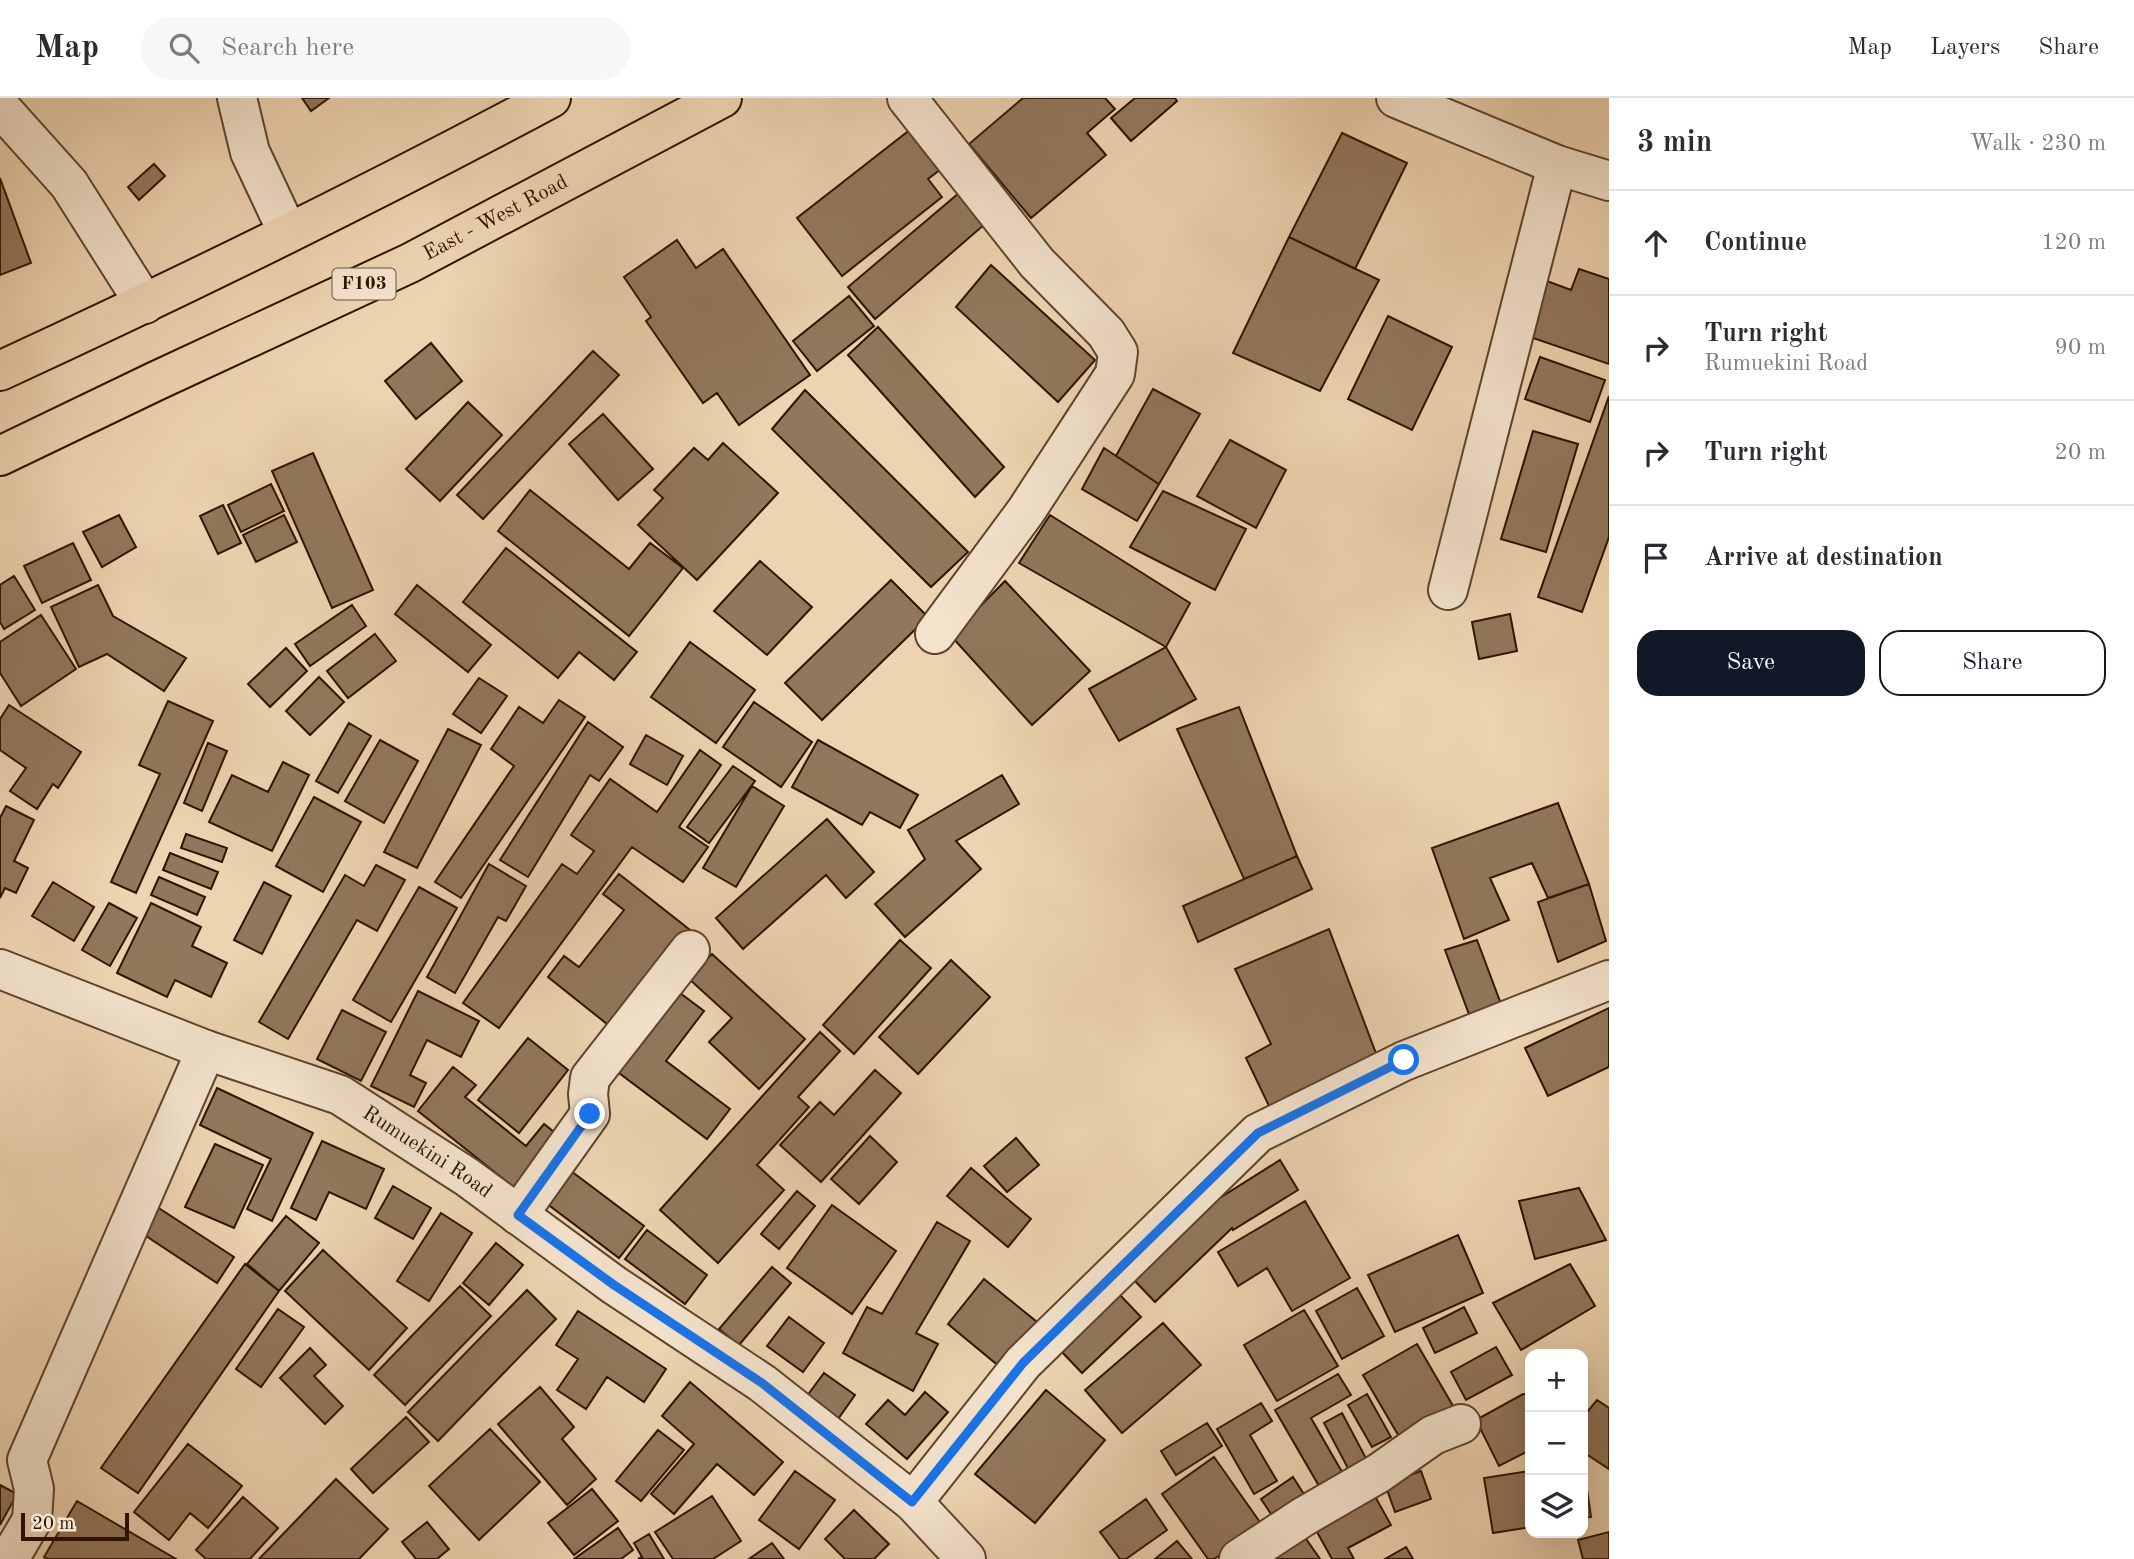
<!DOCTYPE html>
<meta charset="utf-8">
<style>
body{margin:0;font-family:"Old Standard TT",serif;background:#f7f7f7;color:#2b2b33}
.controls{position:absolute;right:21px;bottom:21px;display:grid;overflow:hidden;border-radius:14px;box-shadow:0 7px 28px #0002}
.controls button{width:63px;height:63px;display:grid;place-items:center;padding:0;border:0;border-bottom:2px solid #e1e1e2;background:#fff;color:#2b2b33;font:35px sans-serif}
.scale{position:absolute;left:21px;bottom:18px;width:108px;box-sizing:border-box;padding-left:7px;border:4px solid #2f1400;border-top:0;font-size:19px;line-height:24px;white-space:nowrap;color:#2f1400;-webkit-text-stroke:5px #f3e2cc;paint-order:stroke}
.stop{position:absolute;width:21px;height:21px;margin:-16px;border:5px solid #1a73e8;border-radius:50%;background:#fff}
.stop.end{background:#1a73e8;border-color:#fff;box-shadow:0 2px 7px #0008}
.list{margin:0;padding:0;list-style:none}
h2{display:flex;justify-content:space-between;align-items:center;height:91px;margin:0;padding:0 28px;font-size:30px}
h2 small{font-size:23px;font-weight:400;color:#7c7c81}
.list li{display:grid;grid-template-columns:46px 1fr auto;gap:21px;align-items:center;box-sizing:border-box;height:105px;padding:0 28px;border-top:2px solid #e1e1e2}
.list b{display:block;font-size:26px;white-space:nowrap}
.list p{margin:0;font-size:23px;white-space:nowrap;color:#7c7c81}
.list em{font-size:23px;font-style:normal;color:#7c7c81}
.actions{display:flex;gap:14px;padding:21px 28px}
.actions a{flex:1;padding:16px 0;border:2px solid #111827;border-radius:21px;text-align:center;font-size:24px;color:#111827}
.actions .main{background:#111827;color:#fff}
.icon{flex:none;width:38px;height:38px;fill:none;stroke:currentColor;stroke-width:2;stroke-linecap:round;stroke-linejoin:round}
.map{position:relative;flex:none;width:1609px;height:1461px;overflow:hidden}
header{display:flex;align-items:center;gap:42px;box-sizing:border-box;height:98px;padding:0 35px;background:#fff;border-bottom:2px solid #e1e1e2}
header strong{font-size:33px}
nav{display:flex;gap:38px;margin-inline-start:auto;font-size:24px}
.search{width:490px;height:63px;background:#f7f7f7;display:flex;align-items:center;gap:18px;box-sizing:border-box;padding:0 24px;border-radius:38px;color:#7c7c81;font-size:26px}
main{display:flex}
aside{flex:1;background:#fff}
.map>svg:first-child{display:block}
.building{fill:#92775c;stroke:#2f1400;stroke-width:2}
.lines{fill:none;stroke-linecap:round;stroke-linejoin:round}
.minor-casing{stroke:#5e442c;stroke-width:42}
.major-casing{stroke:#2f1400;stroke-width:42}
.minor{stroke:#f3e2cc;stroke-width:38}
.major{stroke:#edd3b0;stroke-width:38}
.route{stroke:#1a73e8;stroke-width:9}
.labels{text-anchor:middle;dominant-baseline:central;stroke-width:5;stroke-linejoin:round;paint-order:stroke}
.shield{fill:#f3e2cc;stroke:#6a523d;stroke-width:2}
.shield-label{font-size:19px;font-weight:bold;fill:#2f1400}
.street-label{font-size:21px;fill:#2f1400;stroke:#f3e2cc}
</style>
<header>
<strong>Map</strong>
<div class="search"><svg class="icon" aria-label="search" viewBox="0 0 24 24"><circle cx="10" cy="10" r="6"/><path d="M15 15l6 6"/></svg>Search here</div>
<nav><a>Map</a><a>Layers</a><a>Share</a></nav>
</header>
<main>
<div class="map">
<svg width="1609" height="1461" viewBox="0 0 1609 1461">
<rect width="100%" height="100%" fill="#edd3b0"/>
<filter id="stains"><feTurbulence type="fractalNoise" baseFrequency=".00286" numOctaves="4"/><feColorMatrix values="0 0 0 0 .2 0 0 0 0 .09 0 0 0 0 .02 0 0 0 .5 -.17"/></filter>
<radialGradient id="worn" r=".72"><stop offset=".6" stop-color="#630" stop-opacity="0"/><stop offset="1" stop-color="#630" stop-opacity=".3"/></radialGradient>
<path class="building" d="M302,0H329L311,13Z
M1023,0H1105L1115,11L1087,35L1106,57L1031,120L969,46Z
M1135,0H1175L1177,3L1131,43L1111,20Z
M911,31L941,71L928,81L942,99L842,178L797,120Z
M1342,35L1407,65L1355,171L1289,139Z
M154,66L165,78L139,102L128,89Z
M0,80L31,165L0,177Z
M959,95L985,126L875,221L848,189Z
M1289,139L1379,182L1320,293L1233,255Z
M677,142L696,170L723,151L810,277L739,327L717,295L703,305L646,223L651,219L624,179Z
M991,167L1095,262L1058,304L956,209Z
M1579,171L1609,181V266L1527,238L1547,183L1571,192Z
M849,198L874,228L817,273L793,243Z
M1388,218L1452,249L1412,332L1348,301Z
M878,229L1004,369L975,399L848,257Z
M431,245L462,283L416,321L385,283Z
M593,253L619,277L483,421L457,397Z
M1540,259L1605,282L1590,324L1525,301Z
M1153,291L1200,316L1159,386L1116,358Z
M805,292L968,454L931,489L772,331Z
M1609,298V439L1582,514L1538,499Z
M468,304L502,337L440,403L406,371Z
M603,316L653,371L618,402L569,346Z
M1533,333L1578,346L1546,454L1501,441Z
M1230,342L1286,372L1256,430L1197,398Z
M723,345L778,395L697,482L638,427L663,400L654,392L694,350L708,362Z
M1104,350L1159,386L1137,423L1082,391Z
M313,355L373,492L332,510L272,373Z
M271,386L284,413L241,434L228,407Z
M530,392L629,471L650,445L683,470L629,538L498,433Z
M1163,393L1246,431L1215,492L1130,449Z
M223,407L241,445L218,456L200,418Z
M119,417L136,449L102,469L83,434Z
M284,417L297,444L256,464L243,437Z
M1050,417L1190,505L1166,549L1019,465Z
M73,445L91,482L42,505L24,468Z
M506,450L637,554L614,582L579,554L558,580L463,504Z
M760,463L812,509L767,557L714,513Z
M14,478L35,512L4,531L0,524V487Z
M891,482L928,519L822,622L785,585Z
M1005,483L1090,573L1032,627L951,538Z
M98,487L113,518L186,560L164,593L107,556L79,569L51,509Z
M417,487L491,547L468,574L395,516Z
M352,507L366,528L310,568L295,546Z
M1510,516L1517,553L1479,561L1472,524Z
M41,517L76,571L21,608L0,575V544Z
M375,536L396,563L348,600L327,573Z
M690,544L755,592L716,645L651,599Z
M1166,549L1196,601L1119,643L1089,591Z
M286,550L307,573L270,609L248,586Z
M319,579L344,604L310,637L286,613Z
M479,580L507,598L481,635L453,616Z
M559,602L585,619L461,800L435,784L514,668L491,651L519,609L543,625Z
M168,603L213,623L136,795L111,784L160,676L139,667Z
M754,604L812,644L781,689L723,649Z
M9,607L81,654L58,690L53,686L37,711L10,693L26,670L0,652V621Z
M1239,609L1297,758L1244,781L1177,631Z
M588,624L623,649L599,683L590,677L528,779L500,762Z
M349,625L371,638L338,695L316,683Z
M448,631L481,647L417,770L384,754Z
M646,637L683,658L667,687L630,666Z
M380,642L418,663L384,725L345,703Z
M818,642L918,697L900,730L870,714L862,727L792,689Z
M208,645L227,653L202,713L184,705Z
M700,652L721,667L679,729L708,749L683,784L632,749L499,930L463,905L562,766L577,776L594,753L571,737L610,681L657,714Z
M283,664L309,677L272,753L209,724L232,677L268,694Z
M733,668L755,683L709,745L687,729Z
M1002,677L1019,706L956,743L981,771L905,839L875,806L925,761L908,732Z
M752,688L784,708L736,789L703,770Z
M314,699L361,724L323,794L276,768Z
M1558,705L1589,786L1548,800L1532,765L1490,780L1509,822L1464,841L1432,750Z
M6,708L34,722L14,763L28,770L16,795L5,790L0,800V720Z
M827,721L874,774L846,800L826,777L743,851L716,820Z
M186,736L227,750L222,764L181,750Z
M170,755L218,774L211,791L163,772Z
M1297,758L1312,791L1198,844L1183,808Z
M489,766L526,788L506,823L498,819L455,895L427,879Z
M376,767L405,782L377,833L357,822L288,941L259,924L345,777L364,788Z
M619,776L690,832L612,930L548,879L564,858L579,869L624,812L603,796Z
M159,779L205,799L197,817L151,797Z
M53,784L94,809L74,843L32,818Z
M264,784L291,798L262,856L234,842Z
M1589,786L1606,843L1558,864L1538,804Z
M419,789L457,810L391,924L353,902Z
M109,805L137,820L110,868L82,852Z
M151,805L201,829L192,848L227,865L211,899L175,882L167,899L117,875Z
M1329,831L1377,958L1269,1008L1246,960L1271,946L1235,871Z
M900,842L931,870L854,956L823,927Z
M1477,842L1501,906L1470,919L1445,852Z
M712,856L805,941L759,991L709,944L732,920L688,880Z
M951,862L990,899L918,976L879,939Z
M672,889L704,913L666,963L730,1011L707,1041L611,969Z
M418,893L479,923L461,959L427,942L410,977L426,985L414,1009L371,988Z
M1609,910V969L1548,998L1525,950Z
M342,912L386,934L361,983L317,961Z
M820,934L840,953L798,999L809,1009L757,1067L784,1092L718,1165L660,1112Z
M528,940L568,972L519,1035L478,1002Z
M453,969L476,987L465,999L526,1048L544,1026L559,1038L516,1091L418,1013Z
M875,972L901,995L821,1084L780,1047L820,1004L834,1017Z
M217,990L313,1035L272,1123L247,1111L271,1061L200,1027Z
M870,1038L897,1064L859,1106L831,1081Z
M1016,1040L1039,1067L1007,1094L984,1068Z
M322,1043L384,1071L366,1111L329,1094L316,1122L291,1110Z
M215,1046L263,1067L234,1130L185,1109Z
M1280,1062L1298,1092L1233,1132L1232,1130L1155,1204L1133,1181L1215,1103Z
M567,1070L644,1128L619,1160L542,1102Z
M971,1070L1031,1121L1008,1149L947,1098Z
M393,1088L431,1110L413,1141L375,1120Z
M1579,1090L1606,1142L1535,1161L1519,1103Z
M797,1093L815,1108L779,1151L761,1136Z
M1305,1103L1350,1180L1292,1213L1267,1170L1238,1188L1218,1154Z
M151,1105L234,1159L217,1185L134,1130Z
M832,1107L896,1153L852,1216L787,1170Z
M441,1115L472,1135L429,1203L397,1183Z
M286,1118L319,1145L279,1193L247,1166Z
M937,1124L970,1143L916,1235L938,1246L913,1293L843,1255L867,1209L882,1216Z
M647,1132L707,1177L685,1206L625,1161Z
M1458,1137L1483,1195L1395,1234L1368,1177Z
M496,1145L523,1167L489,1207L463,1185Z
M323,1152L407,1230L369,1272L285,1193Z
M245,1166L279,1193L138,1395L101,1370Z
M1570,1166L1595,1208L1521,1252L1493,1205Z
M772,1169L791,1185L739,1247L719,1231Z
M984,1181L1037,1224L1000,1269L948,1226Z
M460,1188L491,1218L405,1307L374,1277Z
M1357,1190L1384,1238L1342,1261L1316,1213Z
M527,1192L556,1221L438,1343L408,1314Z
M1119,1196L1141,1219L1082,1275L1060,1252Z
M1464,1209L1477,1235L1435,1255L1423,1230Z
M278,1211L304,1229L261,1289L236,1271Z
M1304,1212L1338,1268L1277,1303L1244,1247Z
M578,1213L666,1271L644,1304L607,1279L586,1311L557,1292L578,1261L556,1247Z
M789,1219L824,1245L803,1274L767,1248Z
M1163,1225L1201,1267L1122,1335L1085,1292Z
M1417,1246L1453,1308L1400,1340L1363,1277Z
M1496,1249L1512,1277L1466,1302L1451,1274Z
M310,1250L326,1267L314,1278L343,1308L325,1326L280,1280Z
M824,1275L855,1297L838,1321L807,1298Z
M1338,1276L1351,1297L1311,1320L1342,1374L1319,1388L1275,1312Z
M690,1284L783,1364L754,1397L717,1366L674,1416L651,1396L694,1346L662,1318Z
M540,1289L574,1329L562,1341L596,1381L567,1407L498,1326Z
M1046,1292L1105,1342L1035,1425L975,1376Z
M925,1294L948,1314L907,1361L866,1326L888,1302L905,1317Z
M1367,1296L1391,1339L1372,1349L1348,1307Z
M1523,1296L1530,1297V1352L1499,1368L1476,1322Z
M1597,1302L1609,1310V1371L1583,1354V1319Z
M1261,1305L1272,1323L1250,1337L1277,1383L1254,1396L1217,1331Z
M1342,1315L1369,1366L1351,1376L1324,1325Z
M406,1319L429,1344L373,1395L351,1371Z
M1207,1325L1222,1348L1176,1377L1161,1353Z
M490,1331L540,1384L479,1442L429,1388Z
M658,1332L684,1352L641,1403L616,1383Z
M188,1346L242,1388L208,1430L190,1415L169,1442L134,1414Z
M1214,1359L1262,1427L1214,1461H1208L1162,1396Z
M1583,1364L1591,1419L1583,1420Z
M795,1373L835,1402L799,1451L759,1422Z
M1421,1373L1431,1401L1395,1414L1385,1386Z
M1530,1373V1429L1493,1435L1484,1380Z
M1293,1379L1307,1401L1275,1422L1261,1401Z
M336,1381L388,1431L359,1461H259Z
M0,1387L17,1396L0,1427Z
M592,1391L618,1423L574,1457L548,1425Z
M1372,1393L1391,1427L1348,1450L1354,1461H1332L1312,1425Z
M712,1398L741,1443L713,1461H673L655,1434Z
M243,1399L278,1430L250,1461H206L196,1452Z
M1146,1401L1167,1432L1126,1461H1120L1100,1434Z
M77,1403L176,1461H48L44,1459Z
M854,1412L889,1446L874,1461H845L825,1441Z
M427,1424L449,1451L437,1461H416L402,1444Z
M618,1430L633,1452L621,1461H574Z
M1609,1434V1461H1583L1578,1442Z
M1302,1435L1320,1461H1264Z
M649,1436L664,1461H638L642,1459L634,1445Z
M1177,1443L1192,1461H1155Z
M772,1445L784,1461H749Z
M1406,1449L1413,1461H1385Z"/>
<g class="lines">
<defs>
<g id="minor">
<path d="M237,0L250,54L288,135"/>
<path d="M907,0L1037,165L1106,235L1118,254L1115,276L1026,413L935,536"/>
<path d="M1396,0L1557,67L1609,83"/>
<path d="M0,9L69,86L145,206"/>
<path d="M1448,492L1557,67"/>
<path id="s1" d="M0,871L206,952L340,997L467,1079L614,1187L762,1285L913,1404L966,1461"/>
<path d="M518,1117L590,1016L588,996L590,980L690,852"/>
<path d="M913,1404L1023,1265L1258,1035L1404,963L1609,882"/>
<path d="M9,1461L32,1422L34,1391L27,1362L206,952"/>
<path d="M1239,1461L1303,1419L1379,1375L1433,1337L1461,1326"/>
</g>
<g id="major">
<path d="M0,273C186,187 370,97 551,0"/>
<path id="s2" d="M0,358L156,283L410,165L722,0"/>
</g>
</defs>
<use href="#minor" class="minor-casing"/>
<use href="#major" class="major-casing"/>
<use href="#minor" class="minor"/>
<use href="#major" class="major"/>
</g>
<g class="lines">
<path class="route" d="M590,1016L518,1117L614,1187L762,1285L912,1404L1023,1265L1258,1035L1404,962"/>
</g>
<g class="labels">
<rect class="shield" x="332.5" y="170.5" width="63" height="31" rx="5"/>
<g class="shield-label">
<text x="364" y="186">F103</text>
</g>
<g class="street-label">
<text stroke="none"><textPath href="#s2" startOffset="550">East - West Road</textPath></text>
<text stroke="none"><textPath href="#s1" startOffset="467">Rumuekini Road</textPath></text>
</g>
</g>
<rect width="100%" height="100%" filter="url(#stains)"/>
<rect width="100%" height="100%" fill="url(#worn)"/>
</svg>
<div class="controls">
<button>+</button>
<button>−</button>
<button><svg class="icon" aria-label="layers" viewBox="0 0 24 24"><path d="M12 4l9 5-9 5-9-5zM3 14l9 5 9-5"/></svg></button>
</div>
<div class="scale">20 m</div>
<div class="stop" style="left:1404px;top:962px"></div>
<div class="stop end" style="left:590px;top:1016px"></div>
</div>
<aside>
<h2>3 min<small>Walk · 230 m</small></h2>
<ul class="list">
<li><svg class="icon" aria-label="ahead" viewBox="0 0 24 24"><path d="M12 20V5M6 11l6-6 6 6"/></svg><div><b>Continue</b></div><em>120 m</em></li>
<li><svg class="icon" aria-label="right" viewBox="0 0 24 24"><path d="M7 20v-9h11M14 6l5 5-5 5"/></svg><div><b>Turn right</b><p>Rumuekini Road</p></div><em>90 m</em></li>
<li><svg class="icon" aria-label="right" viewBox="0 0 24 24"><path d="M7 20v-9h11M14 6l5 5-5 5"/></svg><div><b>Turn right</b></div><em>20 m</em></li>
<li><svg class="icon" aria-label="arrive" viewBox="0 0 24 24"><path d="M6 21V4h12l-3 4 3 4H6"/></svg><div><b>Arrive at destination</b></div></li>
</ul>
<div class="actions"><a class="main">Save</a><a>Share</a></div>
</aside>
</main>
